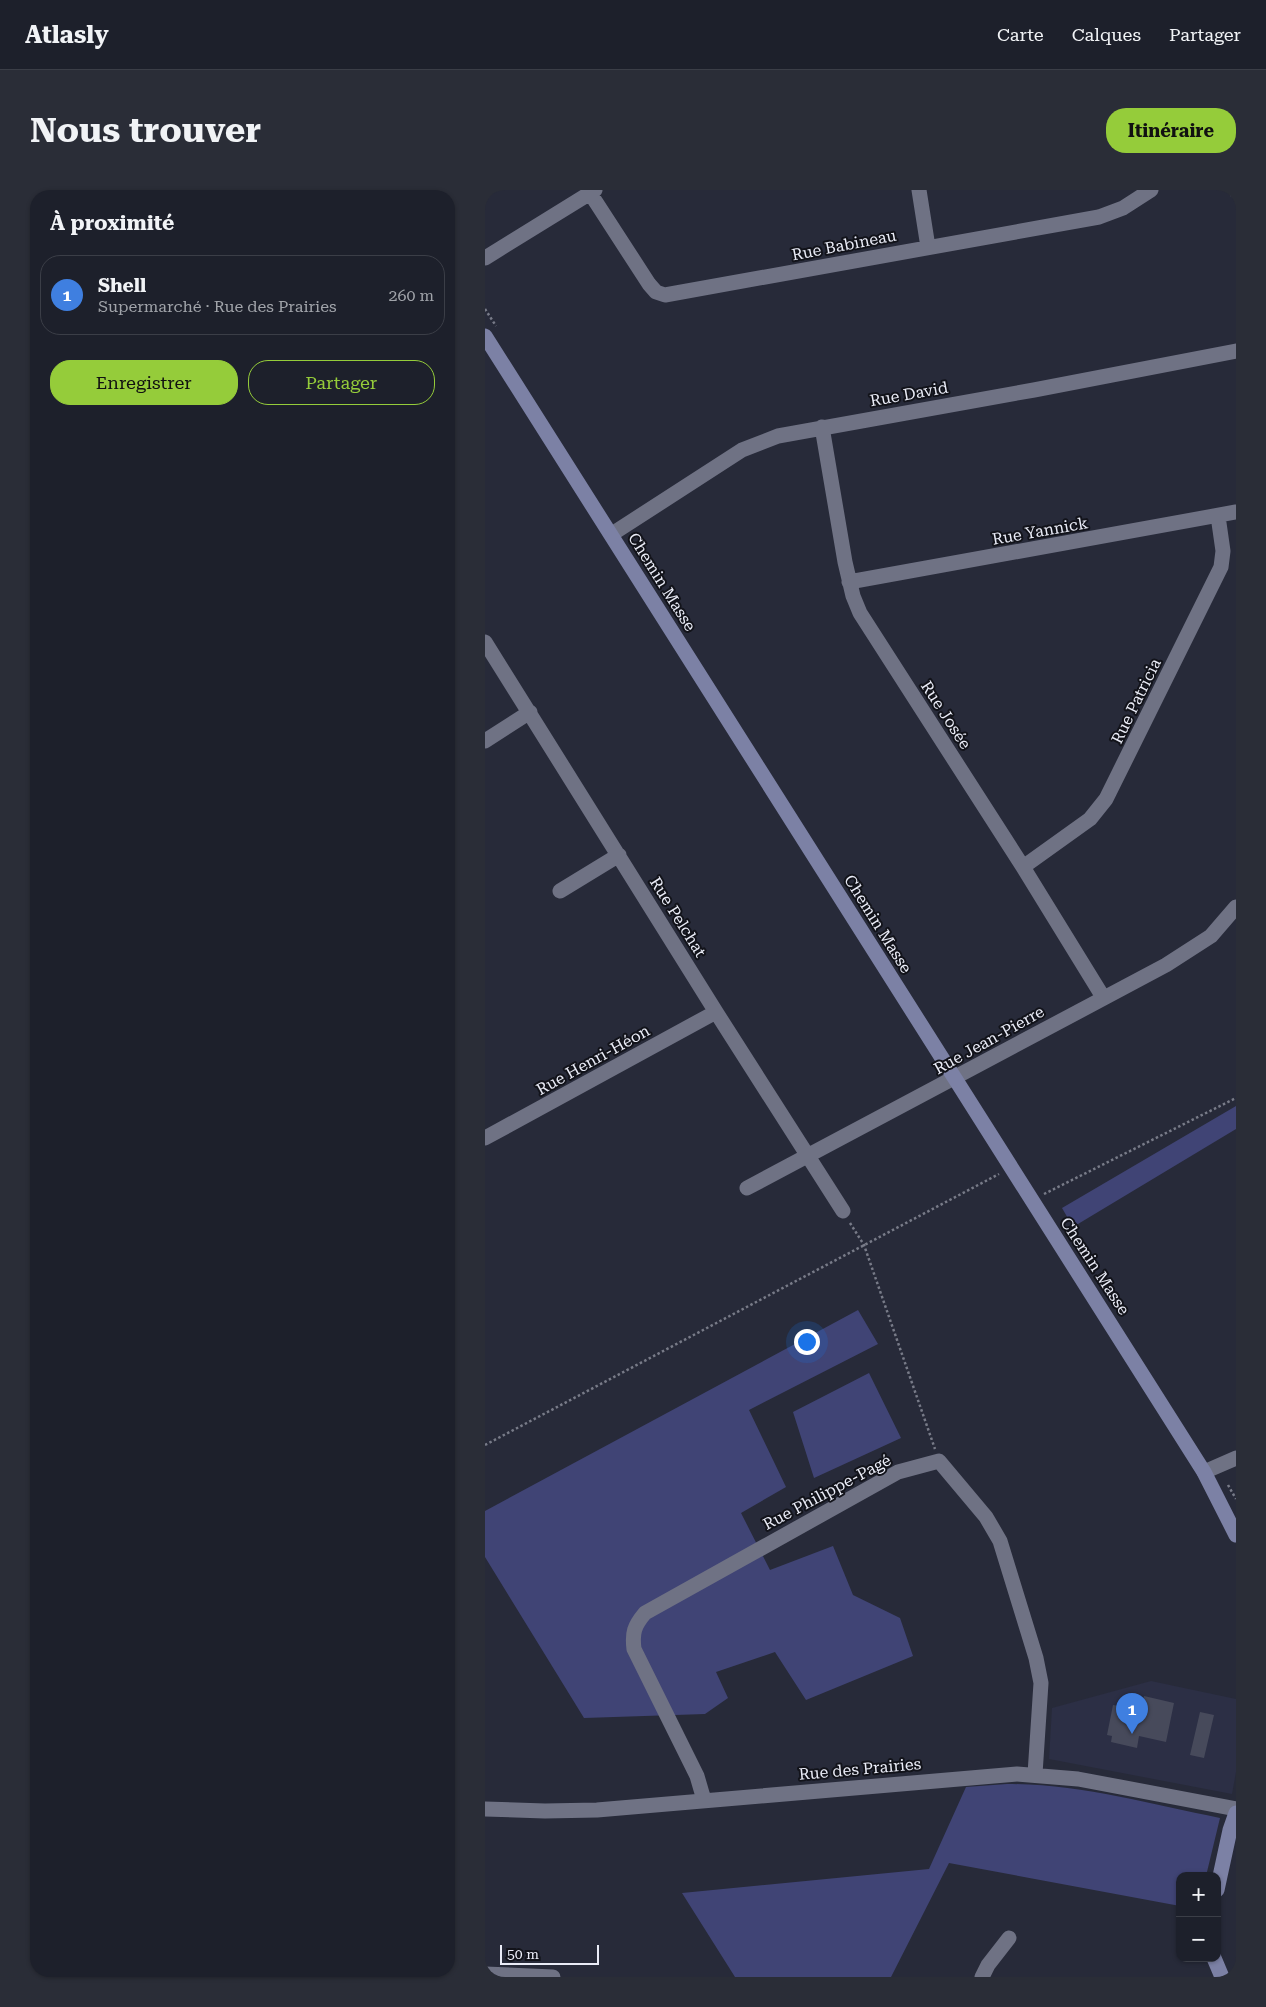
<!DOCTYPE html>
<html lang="fr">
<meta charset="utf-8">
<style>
body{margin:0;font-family:"Roboto Serif",serif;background:#2a2d37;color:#f1f3f6}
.controls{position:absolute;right:15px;bottom:15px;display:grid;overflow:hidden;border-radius:10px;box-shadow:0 1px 4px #0004}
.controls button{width:45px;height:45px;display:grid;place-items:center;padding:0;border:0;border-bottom:1px solid #3b3e47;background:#1d202b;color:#f1f3f6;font:25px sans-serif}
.scale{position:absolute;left:15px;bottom:12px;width:99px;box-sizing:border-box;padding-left:5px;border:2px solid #eaecf7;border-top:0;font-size:14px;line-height:18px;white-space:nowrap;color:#eaecf7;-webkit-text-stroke:4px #12131a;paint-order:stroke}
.you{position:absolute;left:321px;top:1151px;width:18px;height:18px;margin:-12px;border:4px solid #fff;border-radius:50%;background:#1a73e8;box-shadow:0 0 0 8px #1a73e833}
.badge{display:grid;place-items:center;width:32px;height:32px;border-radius:50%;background:#95cc3a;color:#fff;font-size:16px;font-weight:700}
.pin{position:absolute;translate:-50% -41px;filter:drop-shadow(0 1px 2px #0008)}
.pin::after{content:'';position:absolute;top:26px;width:18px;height:15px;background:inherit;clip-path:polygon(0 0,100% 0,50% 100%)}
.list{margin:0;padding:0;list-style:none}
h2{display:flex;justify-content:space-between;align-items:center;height:65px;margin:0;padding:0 20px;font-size:21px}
h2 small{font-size:16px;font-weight:400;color:#a0a3a9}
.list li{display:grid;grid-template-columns:32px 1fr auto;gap:15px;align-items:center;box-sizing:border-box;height:80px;margin:0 10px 10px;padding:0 10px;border:1px solid #3b3e47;border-radius:20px}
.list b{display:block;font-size:19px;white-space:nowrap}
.list p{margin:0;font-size:16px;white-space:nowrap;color:#a0a3a9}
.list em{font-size:16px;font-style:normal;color:#a0a3a9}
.actions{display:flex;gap:10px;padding:15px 20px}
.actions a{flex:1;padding:11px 0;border:1px solid #95cc3a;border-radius:20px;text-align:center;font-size:18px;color:#95cc3a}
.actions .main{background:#95cc3a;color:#111}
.map{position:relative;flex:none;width:751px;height:1787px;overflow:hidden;border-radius:20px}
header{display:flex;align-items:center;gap:30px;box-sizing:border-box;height:70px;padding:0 25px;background:#1d202b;border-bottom:1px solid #3b3e47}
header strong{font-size:24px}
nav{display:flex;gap:28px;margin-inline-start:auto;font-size:18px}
.intro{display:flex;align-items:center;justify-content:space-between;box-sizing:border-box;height:120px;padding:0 30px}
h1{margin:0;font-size:35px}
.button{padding:12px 22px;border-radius:20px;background:#95cc3a;color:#111;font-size:18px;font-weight:700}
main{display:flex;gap:30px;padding:0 30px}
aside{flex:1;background:#1d202b;border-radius:20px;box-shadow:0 1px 4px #0004}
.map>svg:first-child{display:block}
.built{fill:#2c2f45}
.green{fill:#404475}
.building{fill:#474a5b}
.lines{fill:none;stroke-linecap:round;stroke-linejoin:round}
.path{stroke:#787b88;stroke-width:2.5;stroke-dasharray:2.5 2.5;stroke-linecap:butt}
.street{stroke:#6f7284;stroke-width:15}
.secondary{stroke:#7c81a5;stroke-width:15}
.labels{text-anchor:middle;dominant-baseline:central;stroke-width:4;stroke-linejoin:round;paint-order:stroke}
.street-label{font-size:16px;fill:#eaecf7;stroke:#12131a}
</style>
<header>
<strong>Atlasly</strong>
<nav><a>Carte</a><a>Calques</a><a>Partager</a></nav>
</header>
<div class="intro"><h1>Nous trouver</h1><a class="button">Itinéraire</a></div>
<main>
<aside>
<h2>À proximité<small></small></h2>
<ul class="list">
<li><span class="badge" style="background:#3f7fe0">1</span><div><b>Shell</b><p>Supermarché · Rue des Prairies</p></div><em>260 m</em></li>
</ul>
<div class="actions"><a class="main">Enregistrer</a><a>Partager</a></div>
</aside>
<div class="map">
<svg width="751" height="1787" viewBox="0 0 751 1787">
<rect width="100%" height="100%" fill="#272a39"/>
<path class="built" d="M666,1491L751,1509V1582L747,1604L564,1569L567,1518Z"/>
<path class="green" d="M751,916V939L588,1037L577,1018Z
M373,1120L393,1154L264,1220L301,1297L256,1323L285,1380L348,1356L368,1405L415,1428L428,1466L321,1510L290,1462L231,1482L243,1508L220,1524L99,1528L0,1367V1321Z
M384,1183L416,1248L329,1288L308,1222Z
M522,1594C594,1594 665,1614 735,1628L721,1686H695V1716L464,1673L406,1787H250L197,1703L444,1679L481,1597Z"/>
<path class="building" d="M659,1506L689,1513L681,1552L654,1546L652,1558L626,1552L627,1546L622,1545L628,1515L657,1520Z
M715,1522L729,1525L719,1568L705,1565Z"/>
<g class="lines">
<path class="path" d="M0,119L11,136
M559,1004L751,908
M365,1033L379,1055L450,1259
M0,1255L514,984
M743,1295L751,1309"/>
<path class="street" d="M434,0L443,57
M751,0V1
M105,3L164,94L171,102L180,105L614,27L638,18L666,0
M0,68L110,0
M337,237L360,372L368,406L375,423L538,677L618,807
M127,344L257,260L293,246L549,200L751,161
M364,392L751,322
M0,452L231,822L358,1021
M0,551L45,522
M538,677L605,629L621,609L736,377L738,361L733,326
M75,701L134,665
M0,948L231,822
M262,998L681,775L726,746L751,717
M719,1282L751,1268
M219,1610L212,1586L149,1459C147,1443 149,1436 160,1423L413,1282L454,1271L501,1327L515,1351L551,1468L556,1493L550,1584
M0,1619L60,1621L112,1620L532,1584L593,1589L751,1619
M0,1784L68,1787
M497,1787L503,1775L524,1748"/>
<path class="secondary" d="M0,146L719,1282L751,1345
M732,1700L745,1640L751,1623
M729,1768L737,1787"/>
</g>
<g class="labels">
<g class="street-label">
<text transform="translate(359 55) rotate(-11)">Rue Babineau</text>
<text transform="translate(424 204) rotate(-10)">Rue David</text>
<text transform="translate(555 341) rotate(-10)">Rue Yannick</text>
<text transform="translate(177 392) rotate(58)">Chemin Masse</text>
<text transform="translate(651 511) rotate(-64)">Rue Patricia</text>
<text transform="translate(461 525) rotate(57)">Rue Josée</text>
<text transform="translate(193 727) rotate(58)">Rue Pelchat</text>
<text transform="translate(393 734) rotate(58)">Chemin Masse</text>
<text transform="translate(504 850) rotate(-29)">Rue Jean-Pierre</text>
<text transform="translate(108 870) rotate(-29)">Rue Henri-Héon</text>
<text transform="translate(610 1076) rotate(57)">Chemin Masse</text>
<text transform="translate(342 1302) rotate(-28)">Rue Philippe-Pagé</text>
<text transform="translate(375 1579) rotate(-5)">Rue des Prairies</text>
</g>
</g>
</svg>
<div class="controls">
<button>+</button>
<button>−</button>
</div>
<div class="scale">50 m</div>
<div class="you"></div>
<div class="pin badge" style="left:647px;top:1544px;background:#3f7fe0">1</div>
</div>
</main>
